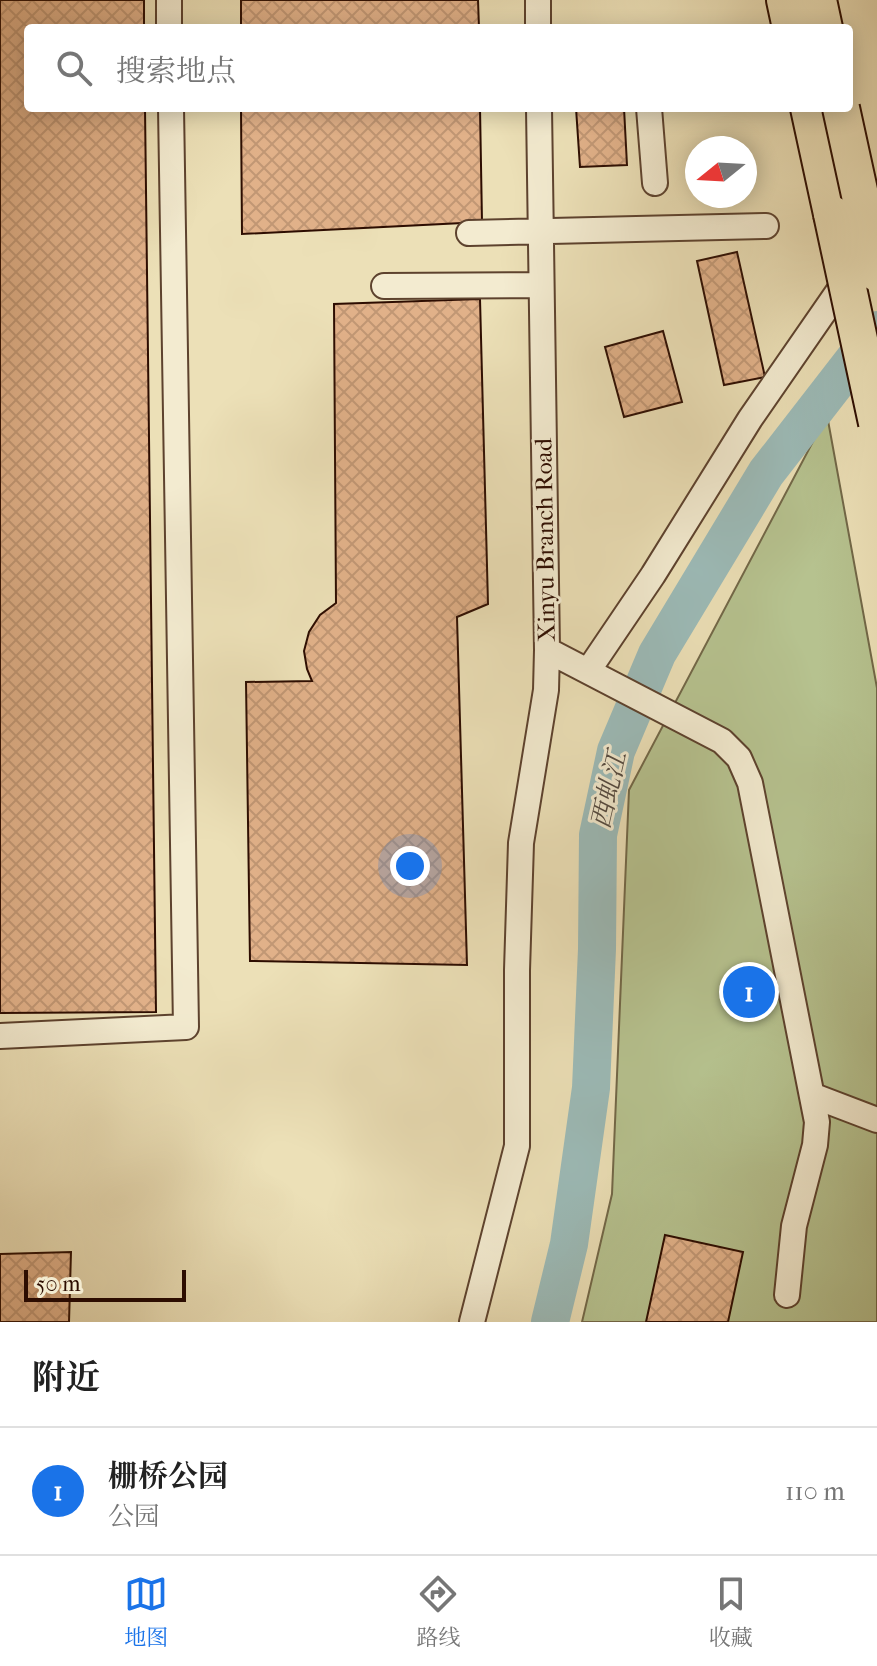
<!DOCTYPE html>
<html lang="zh">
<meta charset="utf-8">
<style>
body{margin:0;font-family:"IM FELL French Canon","Noto Serif SC",serif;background:#f6f6f6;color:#222}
.compass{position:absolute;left:685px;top:136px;width:72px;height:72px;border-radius:50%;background:#fff;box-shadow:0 4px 20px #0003;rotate:252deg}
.scale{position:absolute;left:24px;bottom:20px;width:162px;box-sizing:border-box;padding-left:8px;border:4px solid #2d0d01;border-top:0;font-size:22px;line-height:28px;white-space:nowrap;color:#2d0d01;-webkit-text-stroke:6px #f3ebd0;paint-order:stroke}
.you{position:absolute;left:410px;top:866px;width:28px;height:28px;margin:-20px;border:6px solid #fff;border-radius:50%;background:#1a73e8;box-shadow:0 0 0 12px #1a73e833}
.badge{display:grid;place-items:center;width:52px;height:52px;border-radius:50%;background:#1a73e8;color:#fff;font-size:26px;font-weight:700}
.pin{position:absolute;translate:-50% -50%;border:4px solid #fff;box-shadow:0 2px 8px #0006}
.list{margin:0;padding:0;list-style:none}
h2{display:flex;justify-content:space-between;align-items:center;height:104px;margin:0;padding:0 32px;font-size:34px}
h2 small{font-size:26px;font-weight:400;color:#767676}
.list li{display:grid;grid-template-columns:52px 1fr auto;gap:24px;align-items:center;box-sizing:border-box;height:128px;padding:0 32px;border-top:2px solid #e0e0e0}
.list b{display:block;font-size:30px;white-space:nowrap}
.list p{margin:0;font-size:26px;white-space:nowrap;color:#767676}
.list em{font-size:26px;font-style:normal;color:#767676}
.icon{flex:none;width:44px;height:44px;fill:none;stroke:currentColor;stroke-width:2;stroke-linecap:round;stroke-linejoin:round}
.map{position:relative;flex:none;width:877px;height:1322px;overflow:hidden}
.search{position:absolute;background:#fff;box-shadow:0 4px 20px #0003;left:24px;right:24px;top:24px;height:88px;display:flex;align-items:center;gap:20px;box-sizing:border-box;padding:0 28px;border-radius:8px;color:#767676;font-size:30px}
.sheet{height:232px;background:#fff}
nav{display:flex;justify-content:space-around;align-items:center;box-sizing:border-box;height:112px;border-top:2px solid #e0e0e0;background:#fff;font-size:22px;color:#767676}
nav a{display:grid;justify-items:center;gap:4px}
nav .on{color:#1a73e8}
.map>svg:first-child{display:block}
.green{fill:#b6c28f;stroke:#726848;stroke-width:2}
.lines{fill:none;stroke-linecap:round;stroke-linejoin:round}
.river{stroke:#9cbbb8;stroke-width:38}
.building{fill:url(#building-cross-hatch);stroke:#2d0d01;stroke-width:2}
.minor-casing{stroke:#5d422e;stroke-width:28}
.highway-casing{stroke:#2d0d01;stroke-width:40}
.minor{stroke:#f3ebd0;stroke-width:24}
.highway{stroke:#ece0b7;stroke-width:36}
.highway-bridge-casing{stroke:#2d0d01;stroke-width:40;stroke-linecap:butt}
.highway-bridge{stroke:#ece0b7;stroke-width:36}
.labels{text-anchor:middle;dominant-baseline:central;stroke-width:6;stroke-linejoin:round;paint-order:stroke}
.street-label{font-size:24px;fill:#2d0d01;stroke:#f3ebd0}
.water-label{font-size:26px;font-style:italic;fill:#544a41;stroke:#f3ebd0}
</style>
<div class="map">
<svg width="877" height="1322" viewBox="0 0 877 1322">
<defs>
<pattern id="building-cross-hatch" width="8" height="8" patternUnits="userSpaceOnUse" patternTransform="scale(2)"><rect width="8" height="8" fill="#e1b189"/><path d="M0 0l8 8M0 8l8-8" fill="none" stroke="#c19774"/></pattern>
</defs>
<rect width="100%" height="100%" fill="#ece0b7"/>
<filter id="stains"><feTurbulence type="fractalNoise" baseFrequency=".0025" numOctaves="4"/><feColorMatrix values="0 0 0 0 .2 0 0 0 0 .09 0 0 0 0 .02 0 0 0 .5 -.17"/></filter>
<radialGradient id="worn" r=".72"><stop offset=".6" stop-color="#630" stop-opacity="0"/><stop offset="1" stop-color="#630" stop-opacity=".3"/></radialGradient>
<path class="green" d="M827,415L877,688V1322H582L612,1194L629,790Z"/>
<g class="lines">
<path class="river" d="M550,1322L569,1244L591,1088L597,949L598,835L616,751L657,654L766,473L877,330"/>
</g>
<path class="building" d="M0,0H144V28H28V108H145L156,1012L0,1013Z
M241,0H478L479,28H241Z
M241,108H480L482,222L242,234Z
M576,108H624L627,165L580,167Z
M737,252L765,377L724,385L697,261Z
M480,299L488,604L457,617L467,965L250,961L246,682L312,681L307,669L304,651L309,632L320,615L336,603L334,304Z
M663,331L682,402L624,417L605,347Z
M665,1235L743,1252L728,1322H646Z
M71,1252L69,1322H0V1254Z"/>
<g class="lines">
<defs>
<path id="minor" d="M169,0V28
M538,0V28
M649,108L655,183
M469,233L766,226
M384,286L540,285
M547,650L722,741L739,758L750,783L817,1122L815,1145L794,1226L787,1295
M588,671L653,575L750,419L851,273
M0,1036L186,1027L171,108
M814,1096L877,1120
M472,1322L517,1146V970L521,843L546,690L547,650L539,108"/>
<path id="highway" d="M785,0L791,28
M818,0L824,28
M809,108L832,214"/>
</defs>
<use href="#minor" class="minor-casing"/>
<use href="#highway" class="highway-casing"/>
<use href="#minor" class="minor"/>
<use href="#highway" class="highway"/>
<defs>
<path id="highway-bridge" d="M841,108L877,273
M832,214L877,423"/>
</defs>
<use href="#highway-bridge" class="highway-bridge-casing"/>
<use href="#highway-bridge" class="highway-bridge"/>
</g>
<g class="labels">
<g class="street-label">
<text transform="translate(545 540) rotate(-91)">Xinyu Branch Road</text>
</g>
<g class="water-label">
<text transform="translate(609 790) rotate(-77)">西虬江</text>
</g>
</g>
<rect width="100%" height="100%" filter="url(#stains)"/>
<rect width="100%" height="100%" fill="url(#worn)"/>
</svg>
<svg class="compass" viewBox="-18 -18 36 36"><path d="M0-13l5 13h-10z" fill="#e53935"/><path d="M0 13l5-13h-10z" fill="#767676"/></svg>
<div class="scale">50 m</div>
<div class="you"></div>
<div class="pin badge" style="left:749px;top:992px">1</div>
<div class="search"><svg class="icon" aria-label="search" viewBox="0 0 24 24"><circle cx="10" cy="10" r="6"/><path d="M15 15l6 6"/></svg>搜索地点</div>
</div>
<section class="sheet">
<h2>附近<small></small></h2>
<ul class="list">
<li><span class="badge">1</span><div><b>栅桥公园</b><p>公园</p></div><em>110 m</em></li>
</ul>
</section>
<nav>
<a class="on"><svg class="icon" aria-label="map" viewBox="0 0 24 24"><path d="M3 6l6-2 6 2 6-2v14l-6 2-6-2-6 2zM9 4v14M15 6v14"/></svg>地图</a>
<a><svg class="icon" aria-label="directions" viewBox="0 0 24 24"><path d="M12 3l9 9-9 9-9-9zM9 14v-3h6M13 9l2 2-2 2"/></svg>路线</a>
<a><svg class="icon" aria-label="saved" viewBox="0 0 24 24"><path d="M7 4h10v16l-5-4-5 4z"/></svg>收藏</a>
</nav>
